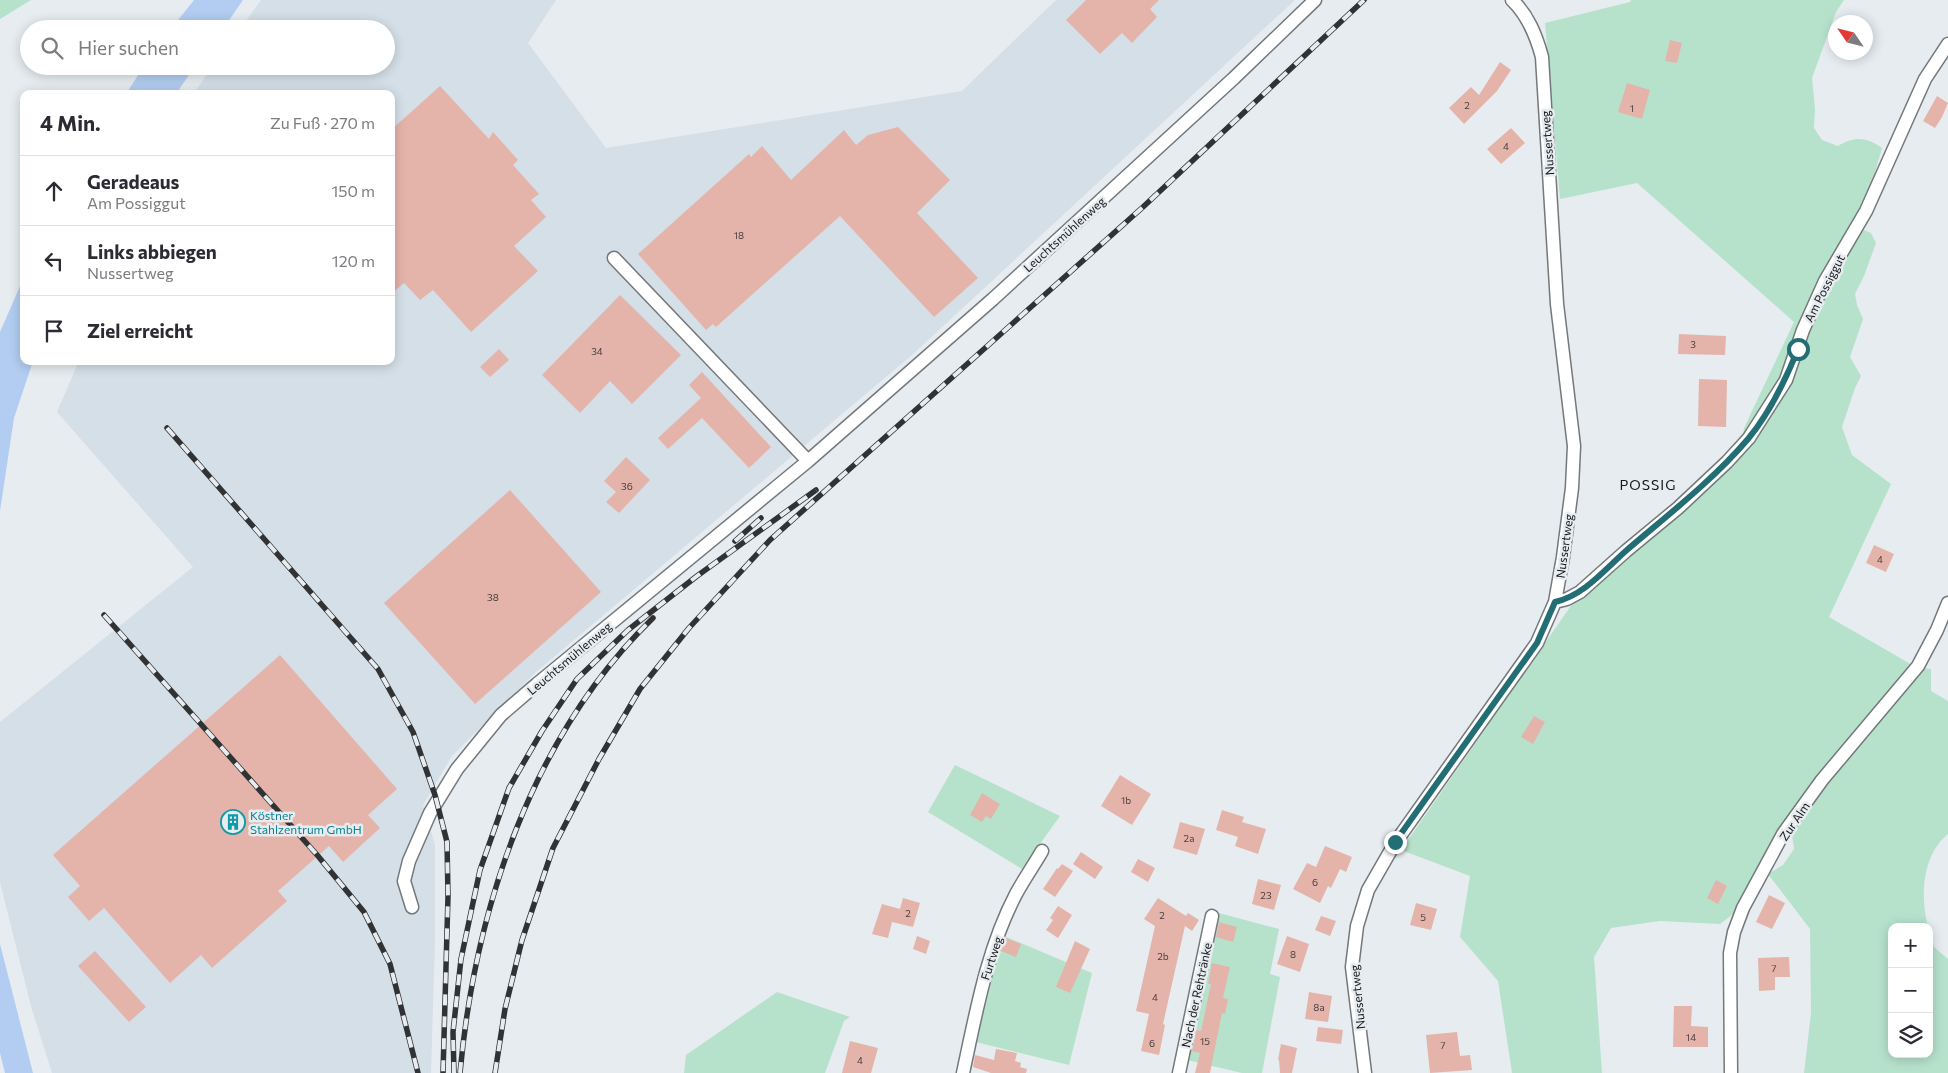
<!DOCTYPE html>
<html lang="de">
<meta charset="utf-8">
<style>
body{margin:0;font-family:Commissioner,sans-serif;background:#f2f2f3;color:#2b2b33}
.controls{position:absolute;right:15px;bottom:15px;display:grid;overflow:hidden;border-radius:10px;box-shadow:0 2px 12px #0003}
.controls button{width:45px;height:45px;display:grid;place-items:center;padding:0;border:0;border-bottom:1px solid #e1e1e2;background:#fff;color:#2b2b33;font:25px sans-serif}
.compass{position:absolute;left:1828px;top:15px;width:45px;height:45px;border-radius:50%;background:#fff;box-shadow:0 2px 12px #0003;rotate:305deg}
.stop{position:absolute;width:15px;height:15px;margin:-11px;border:4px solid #236d75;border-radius:50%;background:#fff}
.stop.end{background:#236d75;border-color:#fff;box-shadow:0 1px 5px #0008}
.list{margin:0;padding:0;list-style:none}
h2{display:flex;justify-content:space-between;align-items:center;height:65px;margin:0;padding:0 20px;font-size:21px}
h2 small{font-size:16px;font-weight:400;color:#7c7c81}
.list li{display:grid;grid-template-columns:32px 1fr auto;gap:15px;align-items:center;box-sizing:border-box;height:70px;padding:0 20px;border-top:1px solid #e1e1e2}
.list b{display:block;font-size:19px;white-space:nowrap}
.list p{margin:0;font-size:16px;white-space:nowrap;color:#7c7c81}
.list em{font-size:16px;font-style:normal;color:#7c7c81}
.icon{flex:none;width:28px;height:28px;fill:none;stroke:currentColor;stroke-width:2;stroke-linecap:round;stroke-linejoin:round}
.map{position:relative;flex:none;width:1948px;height:1073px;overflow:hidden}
.search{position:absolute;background:#fff;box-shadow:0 2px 12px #0003;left:20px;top:20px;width:375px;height:55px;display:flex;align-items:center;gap:12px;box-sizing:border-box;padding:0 18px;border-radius:28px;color:#7c7c81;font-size:19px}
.panel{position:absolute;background:#fff;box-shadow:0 2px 12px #0003;left:20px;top:90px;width:375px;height:275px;border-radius:10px}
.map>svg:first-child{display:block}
.built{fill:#d4dfe8}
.green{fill:#b6e2cc}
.water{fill:#b2cdf1}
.building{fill:#e4b4aa}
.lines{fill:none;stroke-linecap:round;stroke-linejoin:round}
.street-casing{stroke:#74787b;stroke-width:15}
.street{stroke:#fff;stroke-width:12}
.rail-casing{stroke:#303234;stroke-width:5.5}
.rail{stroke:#e7ecf0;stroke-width:4;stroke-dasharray:11;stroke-linecap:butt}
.route{stroke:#236d75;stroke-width:6}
.labels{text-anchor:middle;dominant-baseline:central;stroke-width:5;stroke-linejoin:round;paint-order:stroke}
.number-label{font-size:10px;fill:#4a3e3d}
.street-label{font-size:12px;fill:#161719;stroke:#e7ecf0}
.culture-label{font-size:12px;fill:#0d838f;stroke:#e7ecf0;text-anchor:start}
.neighbourhood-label{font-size:14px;letter-spacing:1px;fill:#161719;stroke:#e7ecf0}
</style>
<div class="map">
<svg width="1948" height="1073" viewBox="0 0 1948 1073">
<rect width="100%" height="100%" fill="#e7ecf0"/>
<path class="built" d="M261,0H556L528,43L606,148L962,91L1056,0H1295L912,355L536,672L452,756L423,805L435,845V939L431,1073H52L31,1006L0,882V722L193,567L57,412L79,361H391V94H193L213,66H386V29H240Z"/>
<path class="green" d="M0,0H31L0,19Z
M1631,0H1844L1836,12L1812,78L1815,109L1814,128L1822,140L1838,146C1855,136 1866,137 1882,148L1874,176L1852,225L1871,233L1876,243L1864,276L1855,294L1857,305L1863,319L1850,357L1861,376L1855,388L1842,427L1852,455L1891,484L1829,617L1914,666L1931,669V691L1948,701V834C1922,855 1920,896 1928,927H1892V1054H1929V930L1934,947L1948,959V1073H1804L1811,1013L1810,929L1768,874L1783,865L1794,849L1792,835L1777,834L1733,914L1720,924L1660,921L1611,928L1594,957L1602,1073H1512L1498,981L1460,937L1470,876L1401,850L1575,600L1740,450L1744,428L1794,322L1637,183L1560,199L1545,23L1630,2Z
M955,765L1060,816L1022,869L928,812Z
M1219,913L1279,929L1270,974L1280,977L1262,1073H1242L1187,1060L1203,980Z
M1004,936L1092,973L1069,1065L976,1042L990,976Z
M777,992L850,1017L844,1021L825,1073H684L686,1055Z"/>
<path class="water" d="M194,0H243L223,29H171Z
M144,66H195L176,94H126Z
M24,277V361H33L14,418L0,511V332Z
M0,944L33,1073H5L0,1053Z"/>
<path class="building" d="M1086,0H1159L1150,9L1157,17L1132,43L1122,33L1100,54L1066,20Z
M1670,40L1682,43L1677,63L1665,61Z
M1500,62L1511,70L1497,91L1464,124L1449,108L1471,87L1479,95Z
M1627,83L1650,90L1642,119L1618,112Z
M440,86L489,139L493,132L518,160L513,165L539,194L531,200L546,217L514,246L538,271L471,332L433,290L420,300L404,283L391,294V130Z
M1937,96L1948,103L1942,117L1935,128L1923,121Z
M898,127L950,180L917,213L978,278L934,317L840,216L716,327L713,324L706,330L638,254L749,154L751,157L762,146L791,180L844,130L856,145L868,135Z
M1511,128L1525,143L1501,164L1487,149Z
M620,295L681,355L632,404L610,381L580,413L542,375Z
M1679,334L1726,336L1725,355L1678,354Z
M499,349L509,360L490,377L480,367Z
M702,372L771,447L749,468L702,418L668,449L658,438L701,398L689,385Z
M1699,379L1727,380L1726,427L1698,426Z
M626,457L650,480L619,513L606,502L616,492L604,481Z
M510,490L601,592L475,704L384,603Z
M1874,545L1894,554L1886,572L1866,563Z
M280,655L397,789L368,815L380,828L343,862L329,846L278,891L287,901L212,968L201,955L170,983L104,908L89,921L68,897L80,886L53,855Z
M1534,716L1545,722L1533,744L1521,737Z
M1120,775L1151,794L1132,825L1101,806Z
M982,793L1000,804L991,819L986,816L982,822L970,815Z
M1222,810L1244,817L1242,822L1266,829L1258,854L1235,846L1238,837L1216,830Z
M1180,822L1205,829L1197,855L1173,848Z
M1325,846L1352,857L1346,872L1340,869L1331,888L1328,886L1320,903L1293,889L1307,863L1316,867Z
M1081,852L1103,867L1095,879L1073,864Z
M1138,859L1155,868L1148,882L1131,872Z
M1062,864L1073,871L1055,897L1043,889L1057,868L1058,869Z
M1258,879L1281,885L1274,910L1252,904Z
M1716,880L1727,886L1718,904L1707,898Z
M1769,895L1785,903L1772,929L1756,922Z
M903,898L920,903L913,927L892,922L888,938L872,934L882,904L900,909Z
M1158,898L1186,916L1188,913L1199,920L1192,931L1185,926L1163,1024L1165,1025L1159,1055L1141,1051L1149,1014L1136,1011L1155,926L1144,919Z
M1416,903L1437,909L1431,930L1410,925Z
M1058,906L1072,915L1058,938L1046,930L1053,920L1050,918Z
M1321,916L1336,921L1330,936L1315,930Z
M1219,922L1237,927L1233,942L1216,937Z
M917,936L930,941L926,954L913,949Z
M1287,936L1309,944L1300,972L1277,964Z
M1006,938L1021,944L1016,957L1001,951Z
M1075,941L1090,949L1070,993L1056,987Z
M95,951L146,1007L129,1022L78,966Z
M1789,957L1790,977H1775V990L1759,991L1758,958Z
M1212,963L1230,967L1223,998L1228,999L1225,1014L1222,1013L1210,1073H1195L1200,1053L1192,1051L1196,1030L1201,1031L1211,984H1208Z
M1309,992L1332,996L1328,1022L1305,1019Z
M1674,1006H1692L1691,1026L1708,1027V1047H1673Z
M1318,1027L1343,1030L1341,1044L1316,1041Z
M1457,1032L1460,1056L1470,1055L1472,1070L1430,1073L1426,1035Z
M850,1041L878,1048L871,1073H842Z
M1281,1044L1297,1048L1292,1073H1280L1279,1060H1278Z
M996,1049L1017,1053L1015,1061L1021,1063L1020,1067L1027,1069L1026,1073H991L973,1067L975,1055L994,1060Z"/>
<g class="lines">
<defs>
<path id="street" d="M614,258L808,461
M1555,602L1567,599L1580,592L1626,551L1678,508L1727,462L1749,438L1786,380L1803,330L1825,281L1866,211L1925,79L1948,44
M412,907L404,881L409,861L430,813L457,769L501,715L537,684L808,461L993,299L1234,78L1315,0
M963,1073C976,1013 987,949 1016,894C1024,879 1034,865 1042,851
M1179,1073L1212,916
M1365,1073L1352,967L1357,926L1368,890L1395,843L1537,643L1555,602L1563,557L1572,488L1574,446L1557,304L1542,57C1536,35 1528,15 1512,0
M1731,1073L1730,953L1734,932L1743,908L1783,834L1822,780L1918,666L1937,630L1948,603"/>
</defs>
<use href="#street" class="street-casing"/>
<use href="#street" class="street"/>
<defs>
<path id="rail" d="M167,428L378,669L413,732L435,795L447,842L448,896L443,1073
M735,541L761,518
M104,615L318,856L364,912L390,964L418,1073
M454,1073L453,1032L461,959L480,870L509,788L542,731L577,679L628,630L697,576L816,490
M460,1073C475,909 532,735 653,618
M495,1073L505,1009L522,940L553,848L599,759L640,689L689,628L770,540L1143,207L1364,0"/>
</defs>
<use href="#rail" class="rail-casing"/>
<use href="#rail" class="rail"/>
</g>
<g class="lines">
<path class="route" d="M1395,842L1537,643L1555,602C1585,595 1605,569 1628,549C1669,514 1713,480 1748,439C1769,414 1786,379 1798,349"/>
</g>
<defs>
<symbol id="building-ring" viewBox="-11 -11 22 22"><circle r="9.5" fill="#e7ecf0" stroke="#0f9aa8" stroke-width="1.5"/><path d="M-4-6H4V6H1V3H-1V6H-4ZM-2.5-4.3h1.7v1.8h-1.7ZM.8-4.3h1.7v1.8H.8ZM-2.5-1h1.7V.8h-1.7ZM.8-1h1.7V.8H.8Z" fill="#0f9aa8"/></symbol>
</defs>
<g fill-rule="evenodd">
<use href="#building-ring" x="219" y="808" width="28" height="28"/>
</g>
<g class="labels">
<g class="number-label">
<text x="1467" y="105">2</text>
<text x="1632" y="108">1</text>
<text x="1506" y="146">4</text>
<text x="739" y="235">18</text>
<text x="1693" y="344">3</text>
<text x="597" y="351">34</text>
<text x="627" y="486">36</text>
<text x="1880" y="559">4</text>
<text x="493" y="597">38</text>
<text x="1126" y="800">1b</text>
<text x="1189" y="838">2a</text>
<text x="1315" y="882">6</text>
<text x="1266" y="895">23</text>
<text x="908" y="913">2</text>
<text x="1162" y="915">2</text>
<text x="1423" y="917">5</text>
<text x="1293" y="954">8</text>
<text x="1163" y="956">2b</text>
<text x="1774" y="968">7</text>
<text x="1155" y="997">4</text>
<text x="1319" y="1007">8a</text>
<text x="1691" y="1037">14</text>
<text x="1205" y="1041">15</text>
<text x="1152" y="1043">6</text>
<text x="1443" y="1045">7</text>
<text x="860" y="1060">4</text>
</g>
<g class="street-label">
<text transform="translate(1547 143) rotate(-94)">Nussertweg</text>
<text transform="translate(1064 234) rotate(-42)">Leuchtsmühlenweg</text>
<text transform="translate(1824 288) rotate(-63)">Am Possiggut</text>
<text transform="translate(1564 546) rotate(-82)">Nussertweg</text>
<text transform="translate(569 658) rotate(-40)">Leuchtsmühlenweg</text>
<text transform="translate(1794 821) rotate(-56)">Zur Alm</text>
<text transform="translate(991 958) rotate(-72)">Furtweg</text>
<text transform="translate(1196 995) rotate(-78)">Nach der Rehtränke</text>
<text transform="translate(1357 997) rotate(-96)">Nussertweg</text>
</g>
<g class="culture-label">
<text x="250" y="815">Köstner<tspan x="250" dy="14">Stahlzentrum GmbH</tspan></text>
</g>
<g class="neighbourhood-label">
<text x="1648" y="484">POSSIG</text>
</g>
</g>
</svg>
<div class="controls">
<button>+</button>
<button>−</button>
<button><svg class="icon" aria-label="layers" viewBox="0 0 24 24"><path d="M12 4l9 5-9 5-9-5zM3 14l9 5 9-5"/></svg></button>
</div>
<svg class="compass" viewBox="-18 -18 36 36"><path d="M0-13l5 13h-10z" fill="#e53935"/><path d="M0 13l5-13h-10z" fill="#7c7c81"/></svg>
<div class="stop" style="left:1798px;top:349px"></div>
<div class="stop end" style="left:1395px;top:842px"></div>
<div class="search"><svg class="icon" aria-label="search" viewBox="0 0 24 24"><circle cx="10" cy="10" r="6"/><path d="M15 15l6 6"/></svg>Hier suchen</div>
<section class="panel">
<h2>4 Min.<small>Zu Fuß · 270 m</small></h2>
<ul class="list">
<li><svg class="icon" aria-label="ahead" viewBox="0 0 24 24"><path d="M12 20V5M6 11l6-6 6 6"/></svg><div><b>Geradeaus</b><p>Am Possiggut</p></div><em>150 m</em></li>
<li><svg class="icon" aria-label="left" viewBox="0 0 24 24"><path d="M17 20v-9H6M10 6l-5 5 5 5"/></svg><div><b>Links abbiegen</b><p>Nussertweg</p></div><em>120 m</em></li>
<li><svg class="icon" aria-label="arrive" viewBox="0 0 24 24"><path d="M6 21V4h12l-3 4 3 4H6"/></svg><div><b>Ziel erreicht</b></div></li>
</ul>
</section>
</div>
